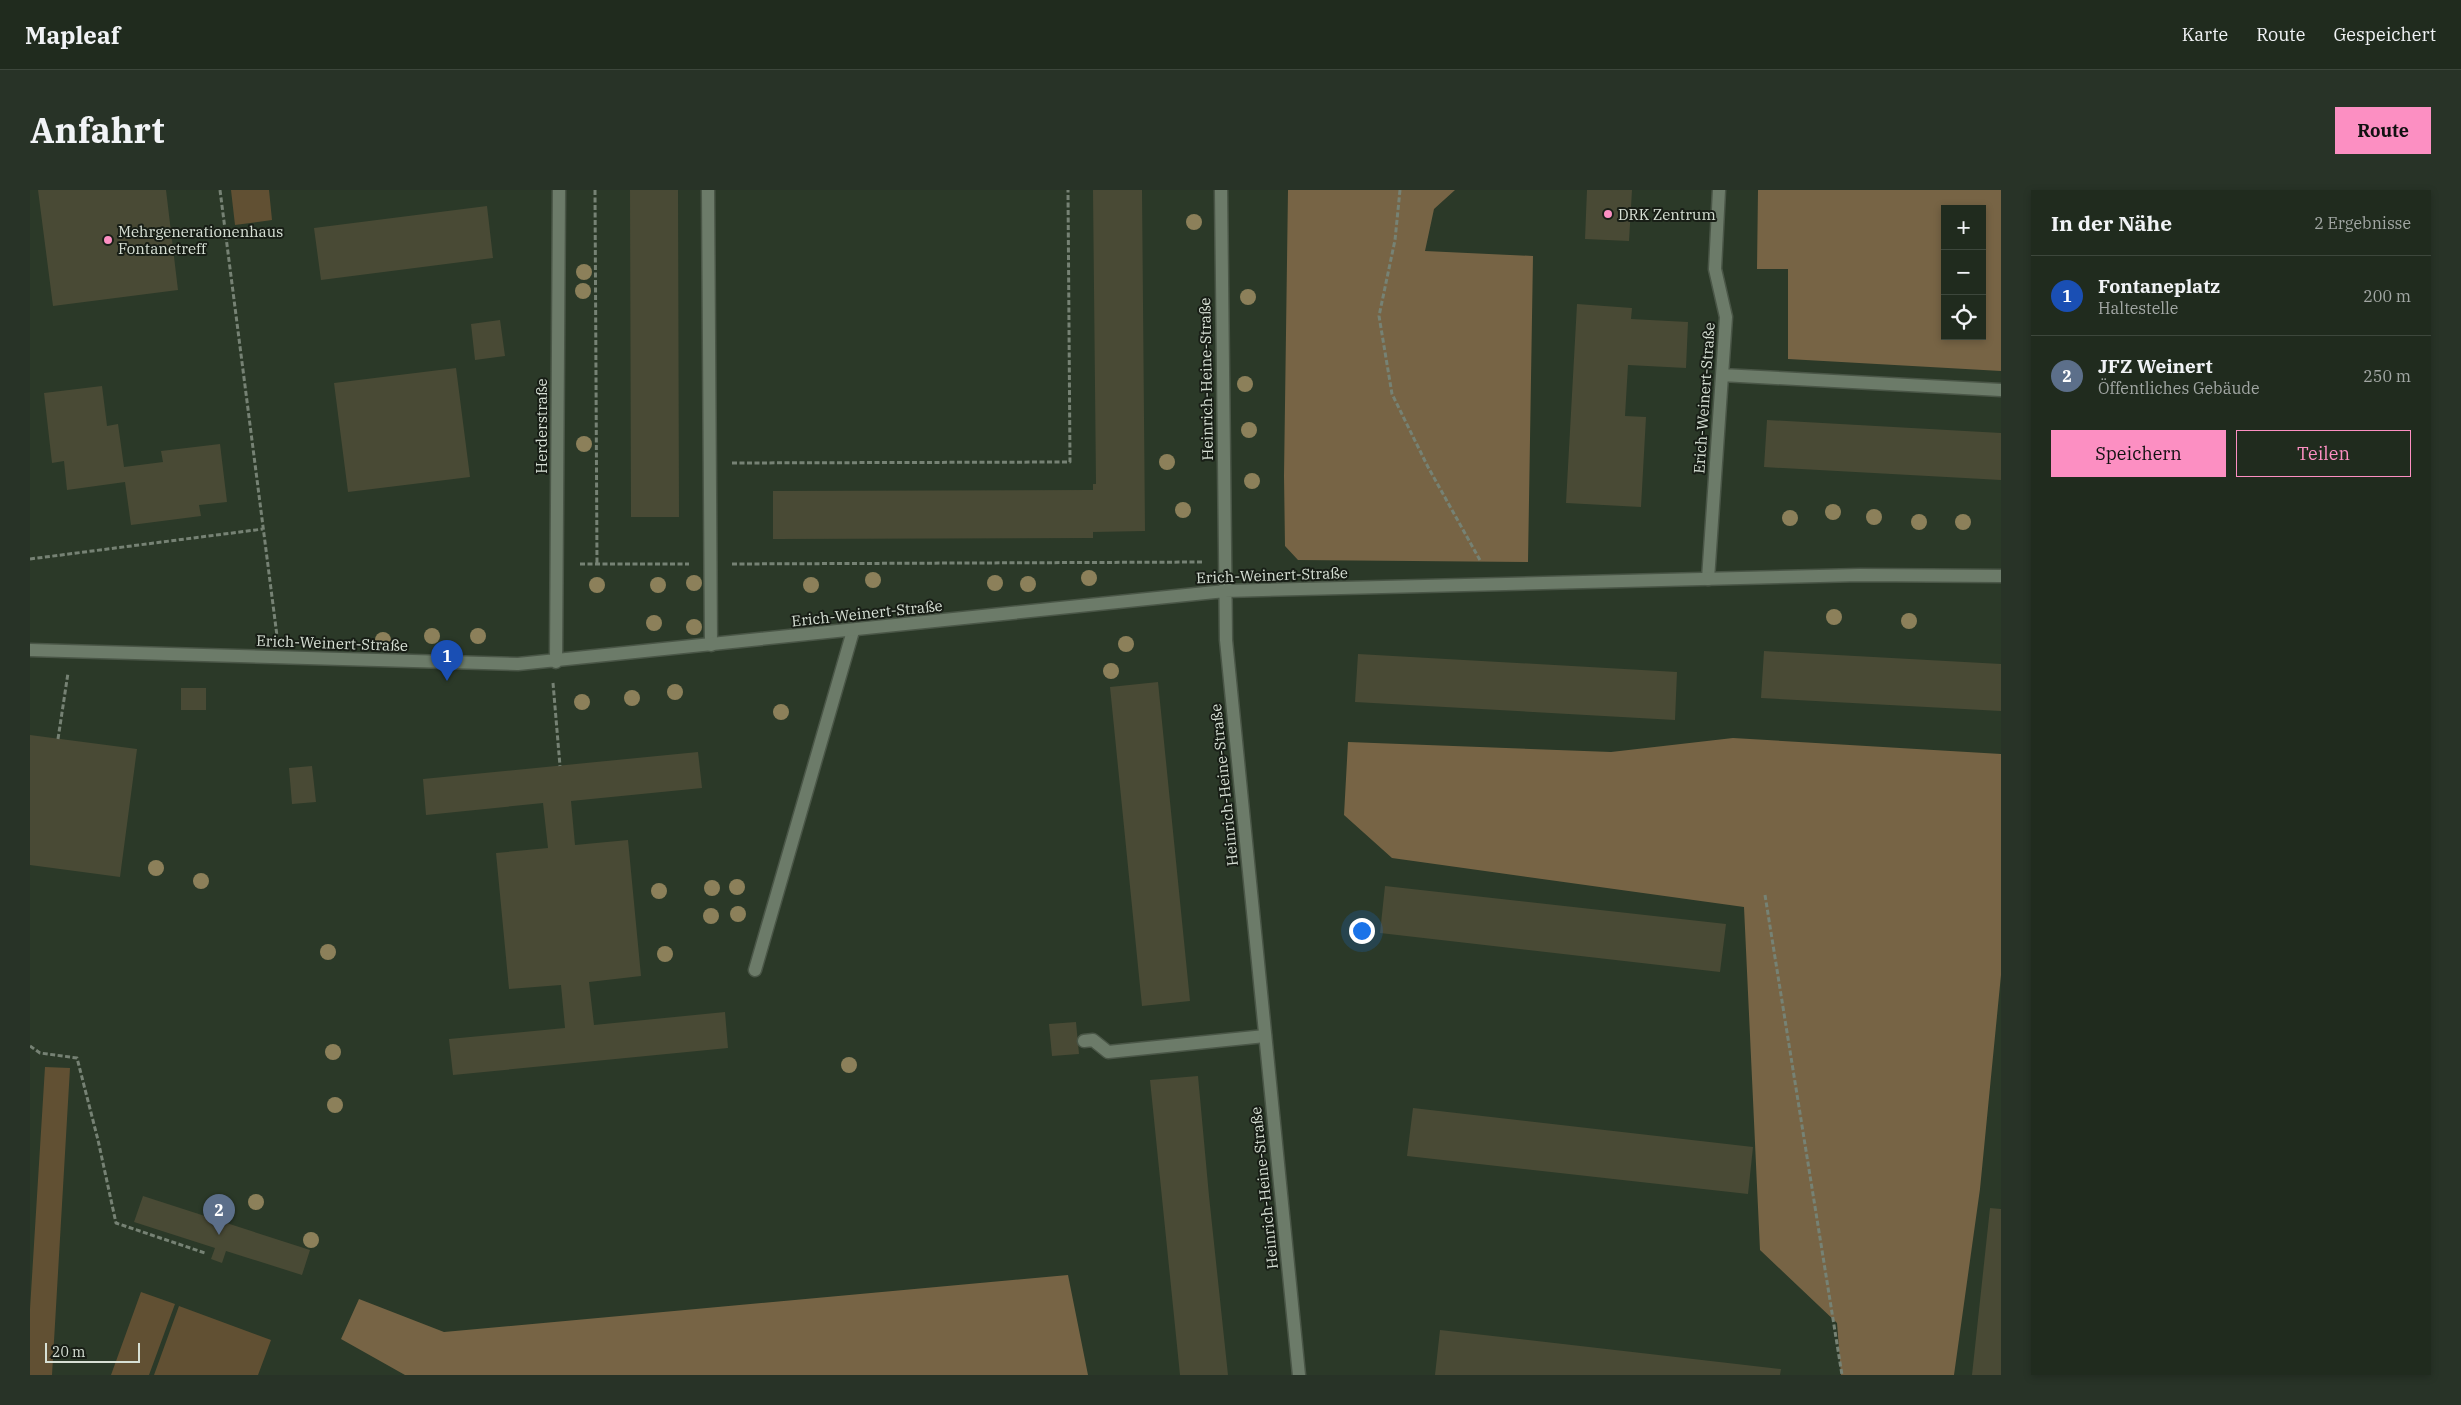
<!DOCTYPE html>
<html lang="de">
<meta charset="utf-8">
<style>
body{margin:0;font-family:"IBM Plex Serif",serif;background:#283327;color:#f1f3f6}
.controls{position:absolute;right:15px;top:15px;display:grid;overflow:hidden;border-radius:0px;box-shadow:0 2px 8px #0003}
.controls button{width:45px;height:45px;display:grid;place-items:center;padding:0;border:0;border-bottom:1px solid #3d473c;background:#202b1e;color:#f1f3f6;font:25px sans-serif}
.scale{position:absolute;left:15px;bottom:12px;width:95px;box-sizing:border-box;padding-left:5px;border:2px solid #d7e0d5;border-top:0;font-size:14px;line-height:18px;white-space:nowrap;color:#d7e0d5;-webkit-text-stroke:4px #181e16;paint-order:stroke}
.you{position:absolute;left:1331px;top:740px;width:18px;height:18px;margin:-12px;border:4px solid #fff;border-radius:50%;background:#1a73e8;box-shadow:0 0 0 8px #1a73e833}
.badge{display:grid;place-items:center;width:32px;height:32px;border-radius:50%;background:#fc8fc2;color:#fff;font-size:16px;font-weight:700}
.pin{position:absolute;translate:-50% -41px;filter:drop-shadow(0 1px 2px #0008)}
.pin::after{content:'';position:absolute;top:26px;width:18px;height:15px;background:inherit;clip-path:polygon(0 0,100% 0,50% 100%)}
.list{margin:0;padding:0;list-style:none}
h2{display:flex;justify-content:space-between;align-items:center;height:65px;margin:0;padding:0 20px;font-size:21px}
h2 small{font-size:16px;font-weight:400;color:#a2a7a4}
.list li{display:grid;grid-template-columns:32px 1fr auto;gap:15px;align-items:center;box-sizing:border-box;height:80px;padding:0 20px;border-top:1px solid #3d473c}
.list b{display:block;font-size:19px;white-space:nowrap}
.list p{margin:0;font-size:16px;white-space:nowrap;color:#a2a7a4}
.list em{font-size:16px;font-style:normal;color:#a2a7a4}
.actions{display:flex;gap:10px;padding:15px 20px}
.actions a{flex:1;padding:11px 0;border:1px solid #fc8fc2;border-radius:0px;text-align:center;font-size:18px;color:#fc8fc2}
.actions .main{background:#fc8fc2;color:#111}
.icon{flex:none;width:28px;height:28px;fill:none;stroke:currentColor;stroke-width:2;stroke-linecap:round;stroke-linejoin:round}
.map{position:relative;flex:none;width:1971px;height:1185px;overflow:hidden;border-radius:0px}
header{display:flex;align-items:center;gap:30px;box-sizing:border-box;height:70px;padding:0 25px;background:#202b1e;border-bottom:1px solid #3d473c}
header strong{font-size:24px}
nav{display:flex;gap:28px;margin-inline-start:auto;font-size:18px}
.intro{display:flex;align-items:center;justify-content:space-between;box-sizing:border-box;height:120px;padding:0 30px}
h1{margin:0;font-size:35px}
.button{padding:12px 22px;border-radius:0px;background:#fc8fc2;color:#111;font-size:18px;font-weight:700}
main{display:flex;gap:30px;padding:0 30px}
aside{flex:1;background:#202b1e;border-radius:0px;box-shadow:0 2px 8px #0003}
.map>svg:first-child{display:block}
.green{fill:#615033}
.forest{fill:#776445;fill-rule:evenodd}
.building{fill:#494a35}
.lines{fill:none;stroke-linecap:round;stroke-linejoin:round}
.service-casing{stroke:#4a5647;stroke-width:15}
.minor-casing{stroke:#4a5647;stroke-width:15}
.path{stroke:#768274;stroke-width:3;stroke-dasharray:5 2.5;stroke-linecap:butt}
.service{stroke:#6c7b69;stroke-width:12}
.minor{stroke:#6c7b69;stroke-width:12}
.tree{fill:#8c805a}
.poi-dot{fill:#fc8fc2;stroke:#181e16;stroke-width:2}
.labels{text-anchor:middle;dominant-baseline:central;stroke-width:4;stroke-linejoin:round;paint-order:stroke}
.poi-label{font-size:15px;fill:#d7e0d5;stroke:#181e16;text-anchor:start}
.street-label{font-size:15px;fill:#d7e0d5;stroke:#181e16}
</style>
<header>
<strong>Mapleaf</strong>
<nav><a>Karte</a><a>Route</a><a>Gespeichert</a></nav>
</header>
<div class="intro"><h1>Anfahrt</h1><a class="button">Route</a></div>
<main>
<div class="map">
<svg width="1971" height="1185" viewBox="0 0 1971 1185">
<rect width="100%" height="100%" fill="#2b3928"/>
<path class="green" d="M201,0H239L242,30L205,35Z
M15,877L40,878L22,1185H0V1119Z
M111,1102L145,1114L119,1185H81Z
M149,1116L241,1150L228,1185H124Z"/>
<path class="forest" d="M1258,0H1425L1404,19L1395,61L1503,66L1498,372L1268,370L1255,356L1254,286Z
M1728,0H1971V181L1758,169V79H1727ZM1915,19H1952V146H1915Z
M1703,548L1971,564V785L1950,999L1924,1185H1811L1807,1133L1730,1060L1714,717L1362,668L1314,625L1318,552L1581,562Z
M1038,1085L1058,1185H375L311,1149L329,1109L414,1142Z"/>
<path class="building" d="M8,0H136L148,100L23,116Z
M600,0H648L649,327H601Z
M1063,0H1112L1115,341L1063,342V348L743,349V301L1063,300V294H1066Z
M1557,0H1602L1599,51L1555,49Z
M457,16L463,68L291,90L284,38Z
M1547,114L1602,118L1601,129L1658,132L1656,178L1598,175L1595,226L1616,227L1611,317L1536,313Z
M470,130L475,166L445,170L441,134Z
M426,178L440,287L318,302L304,193Z
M72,196L77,236L88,234L94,277L133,272L131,261L190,254L197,312L169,315L171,326L101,335L95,292L37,300L34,271L22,273L14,203Z
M1737,230L1971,243V290L1734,277Z
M1734,461L1971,474V521L1731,508Z
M1328,464L1647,482L1645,530L1325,512Z
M1128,492L1160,811L1112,816L1080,497Z
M151,498H176V520H151Z
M0,545L107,559L90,687L0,675Z
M668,562L672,598L541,611L545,655L598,650L611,786L559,792L564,835L695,822L698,858L423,885L419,849L535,838L531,795L479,799L466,663L518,658L513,613L396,625L393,589Z
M282,576L286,612L262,614L259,578Z
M1355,696L1696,734L1690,782L1350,743Z
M1046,832L1049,864L1022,866L1019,834Z
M1168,886L1179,1006L1198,1185H1150L1120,890Z
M1383,918L1723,957L1718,1004L1377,966Z
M113,1006L280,1060L272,1085L196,1061L192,1073L181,1069L185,1058L104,1032Z
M1960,1018L1971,1019V1185H1942Z
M1410,1140L1751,1179L1750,1185H1405Z"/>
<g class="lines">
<defs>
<path id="service" d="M678,0L681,455
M1692,185L1971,200
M1678,389L1696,127L1685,79L1689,0
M725,780L823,441
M1054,851L1063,850L1078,862L1235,846"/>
<path id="minor" d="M1191,0L1196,450L1269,1185
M0,460L488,474L1195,401L1830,385L1971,386
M526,472L529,0"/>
</defs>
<use href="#service" class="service-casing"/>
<use href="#minor" class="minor-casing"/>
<path class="path" d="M190,0L247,446
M565,0L567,374
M1370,0L1365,50L1349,126L1362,204L1398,277L1451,372
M702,273L1040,272L1038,0
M0,369L233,339
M550,374H659
M702,374L1174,372
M523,493L530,576
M28,549L38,483
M1735,705L1812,1185
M0,856L10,863L47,868L68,950L86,1033L175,1063"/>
<use href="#service" class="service"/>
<use href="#minor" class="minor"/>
</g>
<g class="tree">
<circle cx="1164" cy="32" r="8"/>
<circle cx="554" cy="82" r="8"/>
<circle cx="553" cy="101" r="8"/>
<circle cx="1218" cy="107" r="8"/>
<circle cx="1215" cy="194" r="8"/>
<circle cx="1219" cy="240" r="8"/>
<circle cx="554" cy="254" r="8"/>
<circle cx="1137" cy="272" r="8"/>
<circle cx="1222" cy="291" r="8"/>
<circle cx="1153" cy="320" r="8"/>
<circle cx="1803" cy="322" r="8"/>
<circle cx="1844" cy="327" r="8"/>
<circle cx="1760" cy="328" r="8"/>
<circle cx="1889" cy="332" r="8"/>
<circle cx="1933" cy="332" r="8"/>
<circle cx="1059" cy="388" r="8"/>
<circle cx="843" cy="390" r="8"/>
<circle cx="664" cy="393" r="8"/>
<circle cx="965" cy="393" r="8"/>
<circle cx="998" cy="394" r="8"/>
<circle cx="567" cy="395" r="8"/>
<circle cx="628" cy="395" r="8"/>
<circle cx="781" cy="395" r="8"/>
<circle cx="1804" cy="427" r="8"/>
<circle cx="1879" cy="431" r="8"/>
<circle cx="624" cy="433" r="8"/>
<circle cx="664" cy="437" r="8"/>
<circle cx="402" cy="446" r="8"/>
<circle cx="448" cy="446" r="8"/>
<circle cx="353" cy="450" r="8"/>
<circle cx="1096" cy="454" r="8"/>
<circle cx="1081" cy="481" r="8"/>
<circle cx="645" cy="502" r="8"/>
<circle cx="602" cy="508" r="8"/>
<circle cx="552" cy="512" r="8"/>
<circle cx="751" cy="522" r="8"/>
<circle cx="126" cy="678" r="8"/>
<circle cx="171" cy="691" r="8"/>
<circle cx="707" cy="697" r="8"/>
<circle cx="682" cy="698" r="8"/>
<circle cx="629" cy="701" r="8"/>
<circle cx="708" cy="724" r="8"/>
<circle cx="681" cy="726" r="8"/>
<circle cx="298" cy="762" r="8"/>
<circle cx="635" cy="764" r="8"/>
<circle cx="303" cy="862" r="8"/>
<circle cx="819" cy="875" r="8"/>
<circle cx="305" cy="915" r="8"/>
<circle cx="226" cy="1012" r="8"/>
<circle cx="281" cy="1050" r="8"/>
</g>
<g class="poi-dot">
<circle cx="1578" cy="24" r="5"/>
<circle cx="78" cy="50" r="5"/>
</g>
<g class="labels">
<g class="poi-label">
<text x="1588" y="24">DRK Zentrum</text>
<text x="88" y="41">Mehrgenerationenhaus<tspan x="88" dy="17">Fontanetreff</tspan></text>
</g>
<g class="street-label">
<text transform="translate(1176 189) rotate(-91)">Heinrich-Heine-Straße</text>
<text transform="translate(1674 208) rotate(-86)">Erich-Weinert-Straße</text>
<text transform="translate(511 236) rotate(-90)">Herderstraße</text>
<text transform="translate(1242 385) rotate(-2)">Erich-Weinert-Straße</text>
<text transform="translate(837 423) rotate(-6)">Erich-Weinert-Straße</text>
<text transform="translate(302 453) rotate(2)">Erich-Weinert-Straße</text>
<text transform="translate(1194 595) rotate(-96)">Heinrich-Heine-Straße</text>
<text transform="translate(1234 998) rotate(-96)">Heinrich-Heine-Straße</text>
</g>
</g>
</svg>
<div class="controls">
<button>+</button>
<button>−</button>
<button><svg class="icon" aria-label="locate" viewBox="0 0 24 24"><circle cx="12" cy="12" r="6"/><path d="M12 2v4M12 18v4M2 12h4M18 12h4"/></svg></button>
</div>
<div class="scale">20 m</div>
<div class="you"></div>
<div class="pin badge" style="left:417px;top:491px;background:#1a4fb4">1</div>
<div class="pin badge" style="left:189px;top:1045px;background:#5c6f8a">2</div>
</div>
<aside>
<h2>In der Nähe<small>2 Ergebnisse</small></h2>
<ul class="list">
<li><span class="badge" style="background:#1a4fb4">1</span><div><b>Fontaneplatz</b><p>Haltestelle</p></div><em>200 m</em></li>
<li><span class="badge" style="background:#5c6f8a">2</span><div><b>JFZ Weinert</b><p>Öffentliches Gebäude</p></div><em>250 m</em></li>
</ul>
<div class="actions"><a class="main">Speichern</a><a>Teilen</a></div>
</aside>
</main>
